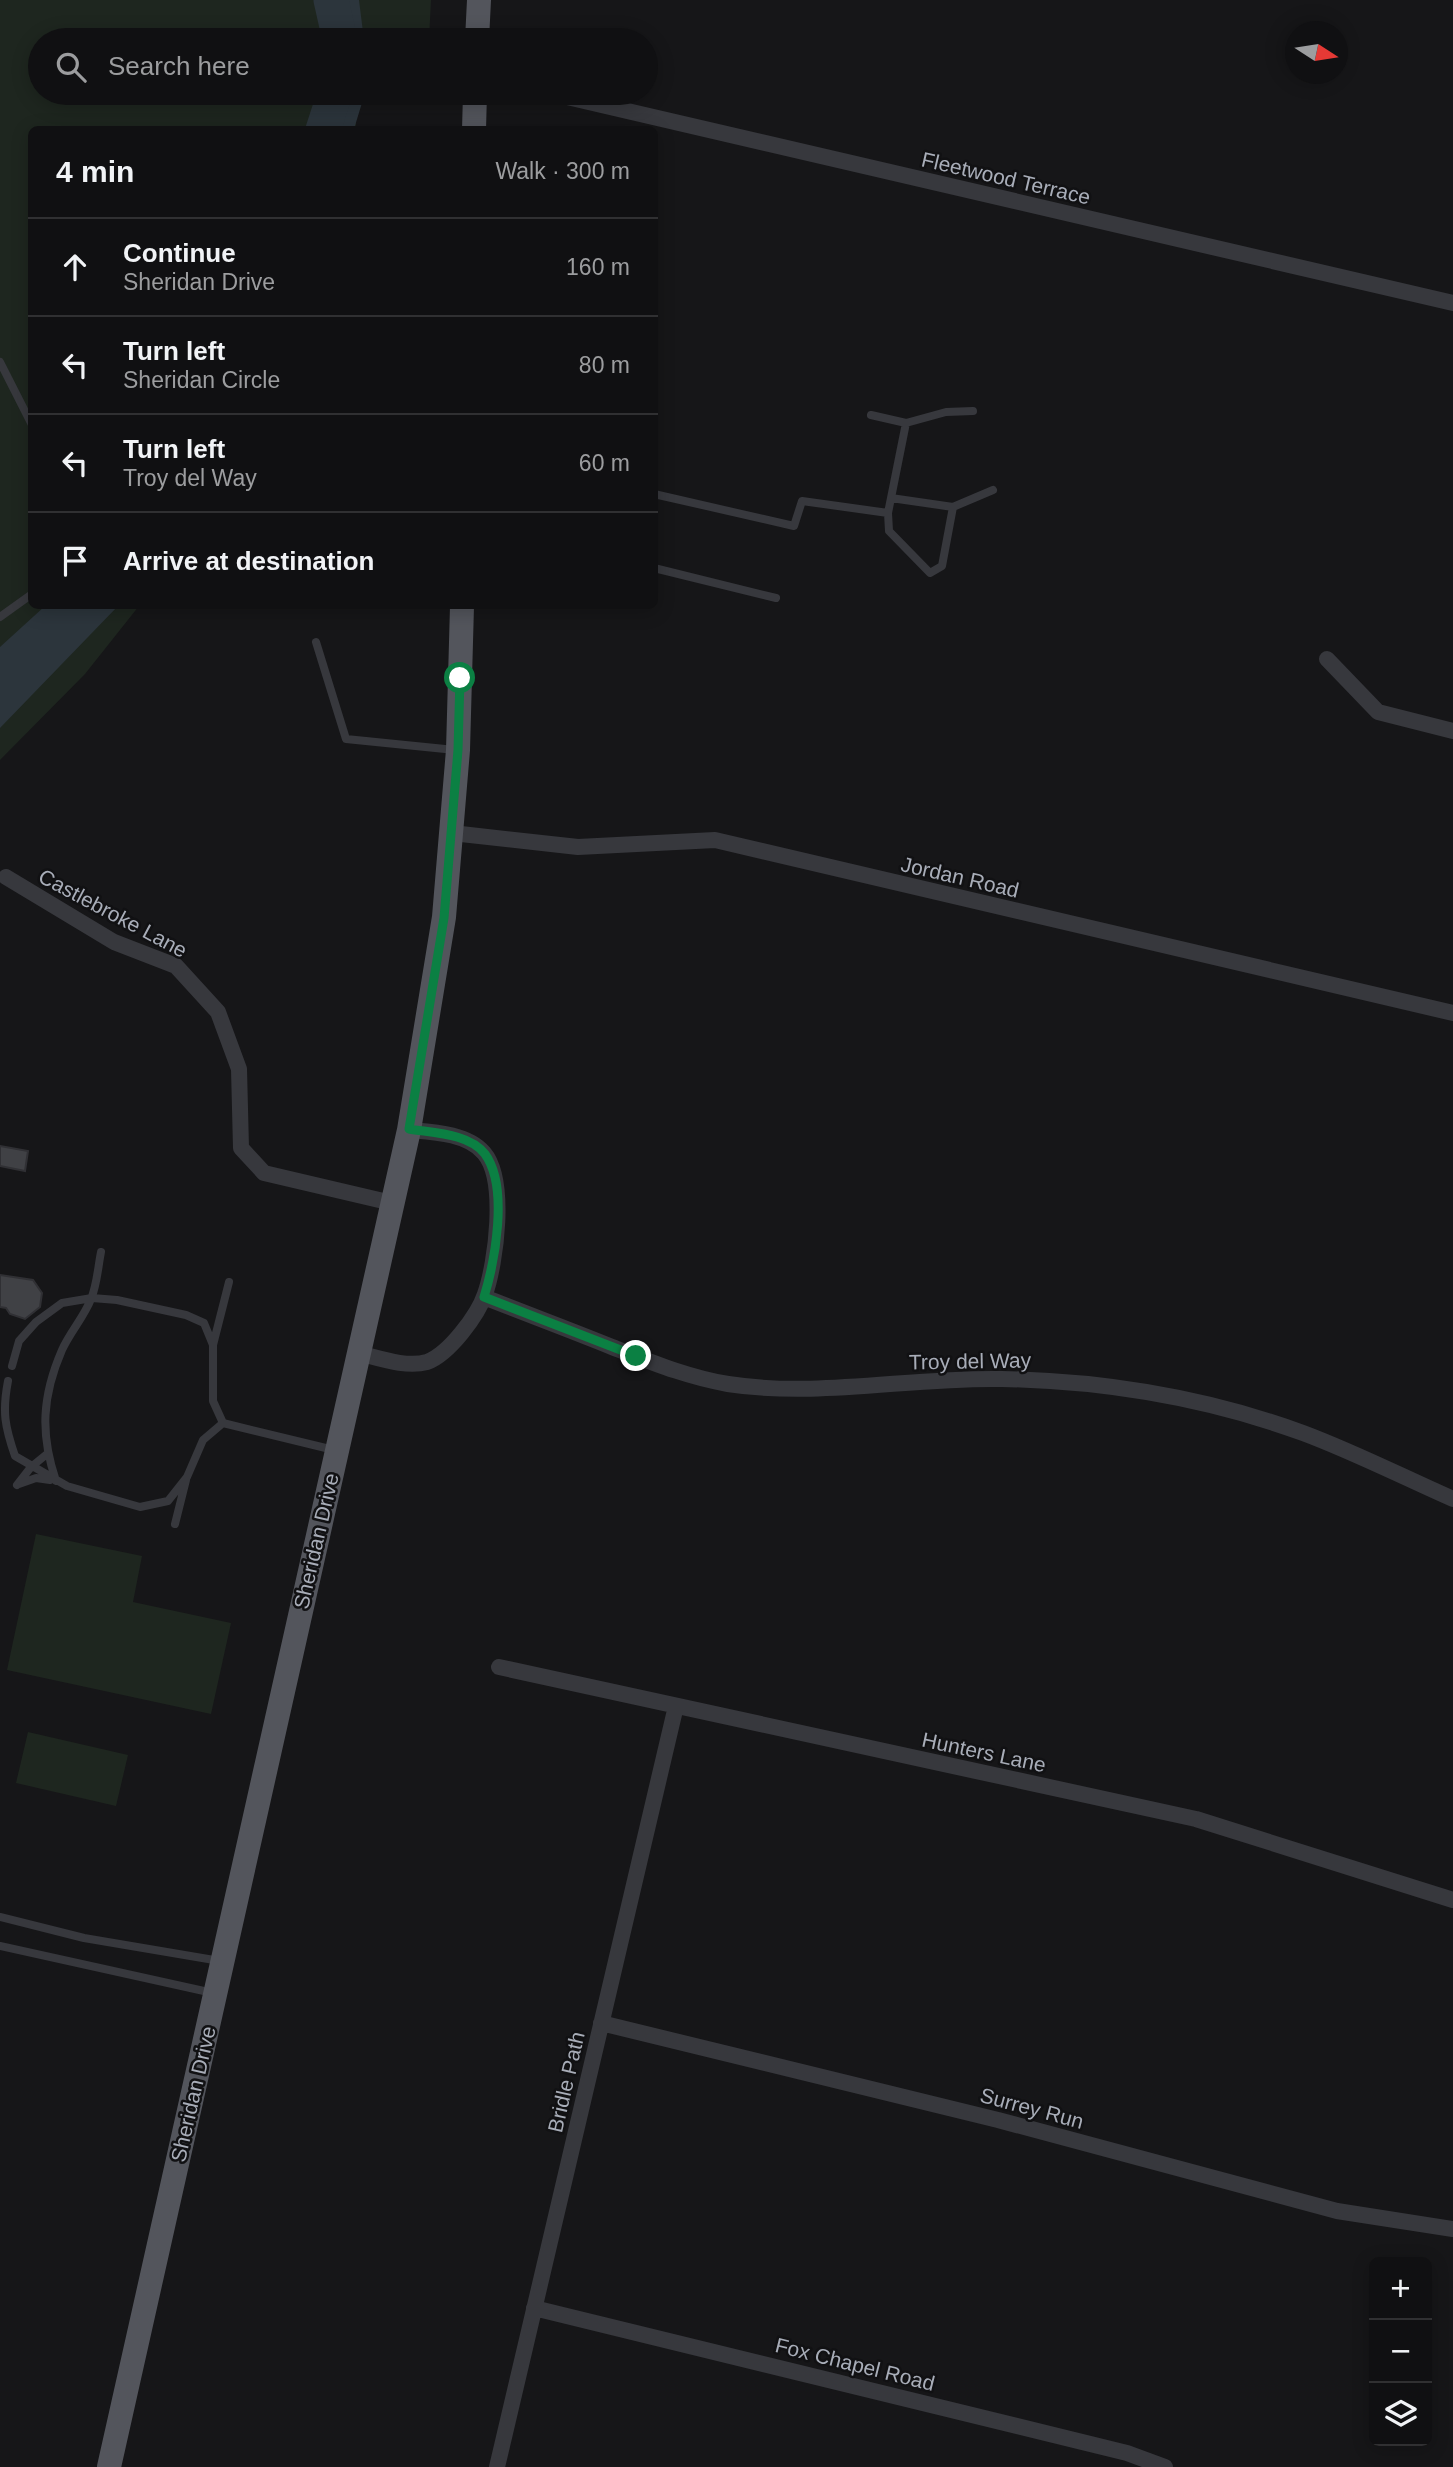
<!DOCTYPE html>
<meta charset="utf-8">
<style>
body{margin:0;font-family:Helvetica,sans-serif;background:#1e1e20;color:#f1f3f6}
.controls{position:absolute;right:21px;bottom:21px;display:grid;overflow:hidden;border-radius:10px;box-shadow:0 4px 18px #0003}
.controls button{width:63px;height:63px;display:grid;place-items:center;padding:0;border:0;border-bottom:2px solid #303032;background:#101012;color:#f1f3f6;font:35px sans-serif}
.compass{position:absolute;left:1285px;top:21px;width:63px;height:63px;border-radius:50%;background:#101012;box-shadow:0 4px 18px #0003;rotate:102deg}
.stop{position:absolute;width:21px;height:21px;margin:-16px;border:5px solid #0b8043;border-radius:50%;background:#fff}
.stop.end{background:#0b8043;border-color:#fff;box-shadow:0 2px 7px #0008}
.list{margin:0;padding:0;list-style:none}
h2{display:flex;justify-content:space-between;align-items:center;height:91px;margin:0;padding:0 28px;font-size:30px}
h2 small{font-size:23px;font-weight:400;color:#9c9d9f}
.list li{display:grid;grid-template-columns:46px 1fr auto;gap:21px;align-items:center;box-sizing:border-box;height:98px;padding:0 28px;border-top:2px solid #303032}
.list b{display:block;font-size:26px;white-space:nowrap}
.list p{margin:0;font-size:23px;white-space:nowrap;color:#9c9d9f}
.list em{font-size:23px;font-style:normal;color:#9c9d9f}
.icon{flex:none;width:38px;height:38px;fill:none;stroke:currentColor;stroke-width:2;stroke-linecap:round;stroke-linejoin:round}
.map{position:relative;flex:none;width:1453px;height:2467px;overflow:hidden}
.search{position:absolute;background:#101012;box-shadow:0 4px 18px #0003;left:28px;top:28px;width:630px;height:77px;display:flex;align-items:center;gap:18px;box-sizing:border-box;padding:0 24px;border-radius:38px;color:#9c9d9f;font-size:26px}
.panel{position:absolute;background:#101012;box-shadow:0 4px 18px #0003;left:28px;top:126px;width:630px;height:483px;border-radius:10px}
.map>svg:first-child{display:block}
.green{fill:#1e261f}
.water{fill:#2c353c}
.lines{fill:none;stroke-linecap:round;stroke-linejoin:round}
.river{stroke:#2c353c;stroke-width:35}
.building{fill:#404145;stroke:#303034;stroke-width:2}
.lane{stroke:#37383d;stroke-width:8}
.street{stroke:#37383d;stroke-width:16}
.primary{stroke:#53555c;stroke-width:24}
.route{stroke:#0b8043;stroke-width:9}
.labels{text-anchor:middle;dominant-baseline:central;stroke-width:5;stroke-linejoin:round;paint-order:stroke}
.street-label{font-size:21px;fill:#a8adb8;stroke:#111113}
</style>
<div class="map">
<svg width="1453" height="2467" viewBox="0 0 1453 2467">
<rect width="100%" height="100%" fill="#161618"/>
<path class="green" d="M0,0H431L429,40H40V93H355L356,125L355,130H32V606H139L85,674L0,760Z
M36,1534L142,1556L133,1602L231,1623L211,1714L7,1670Z
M28,1732L128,1755L116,1806L16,1783Z"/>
<path class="water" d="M332,0H359L364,40H340Z
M343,93H365L354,129H331Z
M45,606H118L0,728V647Z"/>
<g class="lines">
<path class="river" d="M331,0L340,40
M323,130L335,93"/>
</g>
<path class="building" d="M0,1146L28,1151L25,1171L0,1166Z
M0,1275L33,1280L42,1293L40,1307L25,1319L10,1314L6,1308L0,1307Z"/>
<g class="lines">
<path class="lane" d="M0,362L32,425
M871,415L906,423
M654,494L794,526L802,501L888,513L906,423L946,412L973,411
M891,498L953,507L993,490
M888,513L889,531L930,573L942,566L953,507
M654,568L776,598
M0,617L32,594
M316,642L346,739L455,750
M213,1345L229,1282
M8,1381C2,1412 5,1427 15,1456L67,1486L140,1507L168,1501L187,1477L203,1440L223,1423L213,1401V1345L204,1323L186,1315L117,1300L92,1298L62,1303L36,1322L19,1341L12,1366
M223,1423L334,1450
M56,1481C40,1434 42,1396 62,1350C70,1332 84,1317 91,1299C97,1285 98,1267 101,1252
M19,1484L36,1478L50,1480
M17,1485L31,1467L47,1454
M175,1524L186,1480
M0,1917L84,1938L220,1961
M0,1946L213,1993"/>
<path class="street" d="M550,93L1453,303
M1327,659L1378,712L1453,731
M452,833L578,847L715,840L1453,1013
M6,877L114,942L176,966L218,1012L239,1069L241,1148L264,1173L392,1203
M484,1297C527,1314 570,1330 612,1347C651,1362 687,1377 728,1384C819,1398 911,1377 1002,1379C1104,1381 1207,1398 1303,1433C1354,1452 1403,1477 1453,1499
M358,1353C379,1358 406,1368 427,1362C449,1354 478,1315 485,1294C496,1263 507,1180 484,1153C467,1133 432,1132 409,1130
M499,1667L1196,1819L1453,1900
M601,2023L998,2120L1337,2211L1453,2229
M534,2308L1127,2453L1165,2467
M497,2467L676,1706"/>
<path class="primary" d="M477,40L479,0
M474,130L475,93
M109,2467L409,1130L444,917L458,750L462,606"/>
</g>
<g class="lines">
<path class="route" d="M460,678L458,750L444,918L409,1129C432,1133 469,1133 485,1154C509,1187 495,1261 484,1297L636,1356"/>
</g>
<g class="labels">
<g class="street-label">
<text transform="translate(1006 178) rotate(13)">Fleetwood Terrace</text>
<text transform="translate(960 877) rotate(13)">Jordan Road</text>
<text transform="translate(113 913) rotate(28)">Castlebroke Lane</text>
<text transform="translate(970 1361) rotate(-1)">Troy del Way</text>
<text transform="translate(316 1541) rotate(-77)">Sheridan Drive</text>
<text transform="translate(984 1752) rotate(12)">Hunters Lane</text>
<text transform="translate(566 2082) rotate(-77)">Bridle Path</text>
<text transform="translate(193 2094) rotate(-77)">Sheridan Drive</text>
<text transform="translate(1032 2108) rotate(15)">Surrey Run</text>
<text transform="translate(855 2364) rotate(14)">Fox Chapel Road</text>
</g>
</g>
</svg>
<div class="controls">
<button>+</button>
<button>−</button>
<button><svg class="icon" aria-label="layers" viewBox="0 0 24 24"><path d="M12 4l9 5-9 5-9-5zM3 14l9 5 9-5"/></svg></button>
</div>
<svg class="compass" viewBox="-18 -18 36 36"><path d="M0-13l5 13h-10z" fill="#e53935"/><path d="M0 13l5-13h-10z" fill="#9c9d9f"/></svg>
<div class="stop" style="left:460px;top:678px"></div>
<div class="stop end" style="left:636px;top:1356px"></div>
<div class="search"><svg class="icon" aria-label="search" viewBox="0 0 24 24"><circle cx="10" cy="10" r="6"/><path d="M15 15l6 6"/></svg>Search here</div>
<section class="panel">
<h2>4 min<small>Walk · 300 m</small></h2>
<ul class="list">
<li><svg class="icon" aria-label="ahead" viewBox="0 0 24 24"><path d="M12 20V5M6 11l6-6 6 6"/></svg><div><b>Continue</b><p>Sheridan Drive</p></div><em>160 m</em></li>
<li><svg class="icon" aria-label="left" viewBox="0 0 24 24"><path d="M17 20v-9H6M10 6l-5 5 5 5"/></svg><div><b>Turn left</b><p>Sheridan Circle</p></div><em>80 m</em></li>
<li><svg class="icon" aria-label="left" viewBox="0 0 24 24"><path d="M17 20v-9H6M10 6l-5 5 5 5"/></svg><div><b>Turn left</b><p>Troy del Way</p></div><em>60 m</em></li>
<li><svg class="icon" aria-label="arrive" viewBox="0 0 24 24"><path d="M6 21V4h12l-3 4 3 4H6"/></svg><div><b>Arrive at destination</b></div></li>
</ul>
</section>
</div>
